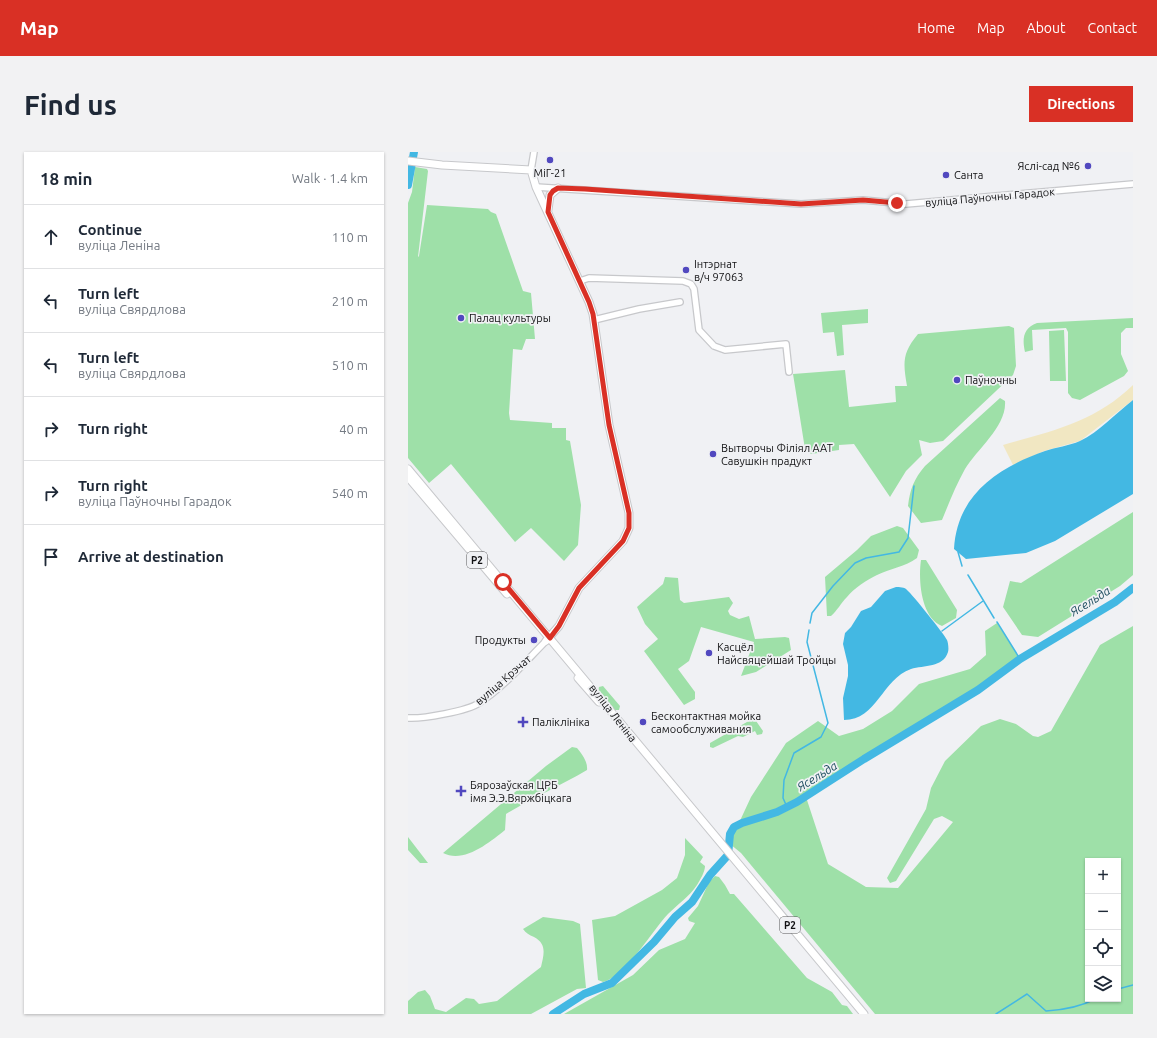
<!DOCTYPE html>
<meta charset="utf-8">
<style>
body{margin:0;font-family:Ubuntu,sans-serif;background:#f2f2f3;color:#1f2937}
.controls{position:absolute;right:12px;bottom:12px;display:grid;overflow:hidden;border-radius:0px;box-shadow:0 1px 3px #0004}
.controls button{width:36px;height:36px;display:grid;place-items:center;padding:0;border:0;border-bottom:1px solid #e0e1e3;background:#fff;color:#1f2937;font:20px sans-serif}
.stop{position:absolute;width:12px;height:12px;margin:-9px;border:3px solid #d93025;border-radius:50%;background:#fff}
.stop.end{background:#d93025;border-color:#fff;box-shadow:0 1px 4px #0008}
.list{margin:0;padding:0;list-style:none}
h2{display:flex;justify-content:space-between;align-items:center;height:52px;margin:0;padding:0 16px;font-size:17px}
h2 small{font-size:13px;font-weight:400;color:#747a83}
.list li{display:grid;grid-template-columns:26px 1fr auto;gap:12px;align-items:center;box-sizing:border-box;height:64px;padding:0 16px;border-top:1px solid #e0e1e3}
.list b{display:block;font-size:15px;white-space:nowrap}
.list p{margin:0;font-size:13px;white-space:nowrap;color:#747a83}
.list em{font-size:13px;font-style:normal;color:#747a83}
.icon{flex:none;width:22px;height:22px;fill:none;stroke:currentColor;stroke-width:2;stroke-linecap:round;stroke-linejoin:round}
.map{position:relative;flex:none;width:725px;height:862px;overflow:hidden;border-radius:0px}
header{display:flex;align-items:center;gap:24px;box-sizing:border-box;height:56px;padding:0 20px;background:#d93025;color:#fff}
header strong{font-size:19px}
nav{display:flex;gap:22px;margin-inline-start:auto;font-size:14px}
.intro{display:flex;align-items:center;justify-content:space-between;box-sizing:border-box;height:96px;padding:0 24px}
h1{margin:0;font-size:28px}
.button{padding:10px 18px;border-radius:0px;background:#d93025;color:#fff;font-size:14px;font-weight:700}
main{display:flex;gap:24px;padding:0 24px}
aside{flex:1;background:#fff;border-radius:0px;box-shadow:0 1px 3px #0004}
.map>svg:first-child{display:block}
.green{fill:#9ee0a8;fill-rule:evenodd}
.sand{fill:#f1e7c2}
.water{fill:#43b8e3}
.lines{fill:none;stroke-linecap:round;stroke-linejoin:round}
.stream{stroke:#43b8e3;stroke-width:1.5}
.river{stroke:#43b8e3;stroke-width:8}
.minor-casing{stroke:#c7c8cb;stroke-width:8}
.major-casing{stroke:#c7c8cb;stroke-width:9}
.minor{stroke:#fff;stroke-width:5.5}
.major{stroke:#fff;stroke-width:7}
.route{stroke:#d93025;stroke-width:5}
.poi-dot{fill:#5148bf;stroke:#f0f1f4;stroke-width:1.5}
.labels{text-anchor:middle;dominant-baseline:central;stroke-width:3.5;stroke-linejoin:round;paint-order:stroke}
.shield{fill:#f0f1f4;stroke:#545456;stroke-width:1}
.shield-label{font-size:10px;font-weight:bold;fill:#111113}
.poi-label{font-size:11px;fill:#111113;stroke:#f0f1f4;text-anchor:start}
.street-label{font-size:11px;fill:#111113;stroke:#f0f1f4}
.water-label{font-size:12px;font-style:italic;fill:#1b4b5d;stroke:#f0f1f4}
</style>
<header>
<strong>Map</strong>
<nav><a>Home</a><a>Map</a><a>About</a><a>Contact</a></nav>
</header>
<div class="intro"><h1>Find us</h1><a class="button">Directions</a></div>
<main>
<aside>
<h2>18 min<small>Walk · 1.4 km</small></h2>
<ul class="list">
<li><svg class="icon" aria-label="ahead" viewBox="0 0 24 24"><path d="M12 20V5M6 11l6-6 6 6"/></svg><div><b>Continue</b><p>вуліца Леніна</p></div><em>110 m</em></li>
<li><svg class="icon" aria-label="left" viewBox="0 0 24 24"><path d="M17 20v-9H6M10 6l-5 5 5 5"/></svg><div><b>Turn left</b><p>вуліца Свярдлова</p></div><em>210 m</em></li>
<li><svg class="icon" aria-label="left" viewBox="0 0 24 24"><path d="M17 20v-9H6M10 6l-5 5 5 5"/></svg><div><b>Turn left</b><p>вуліца Свярдлова</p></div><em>510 m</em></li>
<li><svg class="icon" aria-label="right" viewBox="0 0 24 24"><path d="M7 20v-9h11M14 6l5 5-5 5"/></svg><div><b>Turn right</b></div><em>40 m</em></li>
<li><svg class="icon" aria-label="right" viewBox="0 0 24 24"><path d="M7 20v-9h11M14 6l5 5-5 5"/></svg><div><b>Turn right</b><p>вуліца Паўночны Гарадок</p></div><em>540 m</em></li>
<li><svg class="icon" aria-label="arrive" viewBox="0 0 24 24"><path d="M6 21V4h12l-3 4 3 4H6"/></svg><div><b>Arrive at destination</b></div></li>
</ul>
</aside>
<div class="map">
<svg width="725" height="862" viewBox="0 0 725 862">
<rect width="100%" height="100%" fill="#f0f1f4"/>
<path class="green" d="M7,15L19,17L20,19L10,105L11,104L19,53L80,57L83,60L88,62L115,139L123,141L127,187H118L114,198L105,197L101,261L102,268L144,271V276H158V288L162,289L173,353L170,393L156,409L123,376L107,390L43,312L21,331L0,306V51L4,40Z
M460,157V171L434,173L436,203L429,204L426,180L415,181L413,161Z
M725,166V176H718L713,181V202L720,219L716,224L672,248L664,246L660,241V180L658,176L624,178L625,198L617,200C614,187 615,176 629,171Z
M601,174L606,176L608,214L605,223L535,289L522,291L511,288L514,303L498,319L482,345L446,292L431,293V298L403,302L397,297L385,222L437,218L441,255L488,250L487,234H499C495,211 494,201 510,182Z
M656,178L658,229H642L641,179Z
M592,246L597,249C599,274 569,297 557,317C548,333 541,351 534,368L513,371L500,354C502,337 506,327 517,314Z
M725,360V423L712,434L630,485L614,483L595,455L602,429L613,431Z
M489,374L495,376L511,398L509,406C497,415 483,416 469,423C459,428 446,436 439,445C433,451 429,459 423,464H419L417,425L449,398L463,384Z
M513,408H518L549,458L548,466L534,474C513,466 510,428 513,408Z
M257,425L270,426L272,448L276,451L321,445L325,451L320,459L322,463L331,467L341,464L347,487L377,485L381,486L383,498L348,520L333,524L346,490L293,475L281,509L270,517L287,540V547L276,553L236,499L250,487L237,472L229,455L255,432Z
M589,471L612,507C544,557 468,598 398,645L420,712L458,735L490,736L545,670L534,664L526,667L488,729L482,731L479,726L518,657L523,636L537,609L573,574L592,567L608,572L625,584L630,585L643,579L692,493L725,474V862H467L333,701L322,692L324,679L330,673L343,645L378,591L410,569L431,584L455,577L484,559L511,532L562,517L578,503L577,479ZM680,709H710V847H680Z
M195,534L212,554L211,558H207L190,539L191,535Z
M346,566L355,579L354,582L349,583L347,579L335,585L330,584L305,596L302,595V591Z
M164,595L169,596C174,602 180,610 179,618C152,634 124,646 98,662L97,678C82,690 56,712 35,701L138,614Z
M0,685L20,711H12L0,698Z
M277,686L295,705L292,710L297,714C297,720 292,728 289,733C281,745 270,752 260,762C245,778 216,826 195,830L190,828L184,768L207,764L254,738L269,726L277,703Z
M307,724L311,725L317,733L322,742H326L399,826L424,840L434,853L439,854L445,862H156L225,823L251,798L277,787L287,771L281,769L280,766L290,754L301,730Z
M135,765L165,769L172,772L178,836L169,837L123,862H0V849L10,840L17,838L22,844L27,857L38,860L58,846L66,847L71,852L89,849L133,815C136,802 139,792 126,785C121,783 118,781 115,777Z"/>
<path class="sand" d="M725,233V248L672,289L636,299L605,313L595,293C644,279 687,270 725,233Z"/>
<path class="water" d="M725,248V342L647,389L618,401L558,407L546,397C549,343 589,316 637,299C648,295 661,294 672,289C691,280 708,261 725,248Z
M488,435C491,435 497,435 499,438C504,442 537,483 539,488C540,490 541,497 540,500C535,516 516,513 503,517C474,527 469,568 436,568L435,546L440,524V513L435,492L437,481L443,475L453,459L463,455L477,439Z"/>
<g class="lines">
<path class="stream" d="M550,400L554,414
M560,423L586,466
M589,470L612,507
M402,471L404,461L425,434L447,411L458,406L491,400L500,386L506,334
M534,479L575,449
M379,655L375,646L376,628L386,601L413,585L420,571L399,490L401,478
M710,837L725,833
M588,862L619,842L638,859C655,858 672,855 687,847"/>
<path class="river" d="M0,33L6,0
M145,862L176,842L204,831L246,790L267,765L284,750L302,723L320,703L322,682L326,675L334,671L369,660L389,650L456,607L570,538L612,507L707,450L725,436"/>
<defs>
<path id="minor" d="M123,18L126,0
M128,35L393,52L455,48L498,52L725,32
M172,129L181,126L275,129L283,132L286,137L291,178L306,194L317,198L378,192L381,220
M186,168L231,157L272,150
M0,566C14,567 60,559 71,551C96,535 117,510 138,489"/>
<path id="major" d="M0,9L34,13L123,18L128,35L181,150L185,162L201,273L221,361V376L215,389L171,436L151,474L138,489
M140,58L142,43L150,36
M0,317L456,862
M0,325L99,442
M170,526L191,550"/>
</defs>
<use href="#minor" class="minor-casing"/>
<use href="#major" class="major-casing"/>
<use href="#minor" class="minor"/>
<use href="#major" class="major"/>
</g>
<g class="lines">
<path class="route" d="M95,430L142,486L151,474L171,436L215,389L221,376V361L201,273L185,162L181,150L140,60L142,43L145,39L150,36L177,37L393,52L455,48L489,51"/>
</g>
<g class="poi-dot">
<circle cx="142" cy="8" r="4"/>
<circle cx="680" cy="14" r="4"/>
<circle cx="538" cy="23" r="4"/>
<circle cx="278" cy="118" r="4"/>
<circle cx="53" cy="166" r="4"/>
<circle cx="549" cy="228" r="4"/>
<circle cx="305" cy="302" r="4"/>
<circle cx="126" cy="488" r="4"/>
<circle cx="301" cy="501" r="4"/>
<path d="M113 564h4v4h4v4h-4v4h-4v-4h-4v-4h4z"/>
<circle cx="235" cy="570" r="4"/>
<path d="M51 633h4v4h4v4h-4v4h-4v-4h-4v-4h4z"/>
</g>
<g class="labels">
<g class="shield">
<rect x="59" y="400" width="20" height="16" rx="3"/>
<rect x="372" y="765" width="20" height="16" rx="3"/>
</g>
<g class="shield-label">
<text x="69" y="408">Р2</text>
<text x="382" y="773">Р2</text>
</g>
<g class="poi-label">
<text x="672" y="14" text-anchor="end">Яслі-сад №6</text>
<text x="142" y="21" text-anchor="middle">МіГ-21</text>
<text x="546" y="23">Санта</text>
<text x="286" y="112">Інтэрнат<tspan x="286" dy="13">в/ч 97063</tspan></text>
<text x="61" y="166">Палац культуры</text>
<text x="557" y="228">Паўночны</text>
<text x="313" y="296">Вытворчы Філіял ААТ<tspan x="313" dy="13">Савушкін прадукт</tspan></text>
<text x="118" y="488" text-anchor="end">Продукты</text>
<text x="309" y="495">Касцёл<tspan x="309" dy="13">Найсвяцейшай Тройцы</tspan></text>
<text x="243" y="564">Бесконтактная мойка<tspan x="243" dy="13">самообслуживания</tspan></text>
<text x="124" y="570">Паліклініка</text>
<text x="62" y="633">Бярозаўская ЦРБ<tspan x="62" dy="13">імя Э.Э.Вяржбіцкага</tspan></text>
</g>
<g class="street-label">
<text transform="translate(582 45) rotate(-5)">вуліца Паўночны Гарадок</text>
<text transform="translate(95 528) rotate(-41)">вуліца Крэчат</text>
<text transform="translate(205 561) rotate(52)">вуліца Леніна</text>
</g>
<g class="water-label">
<text transform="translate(682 449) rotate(-32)">Ясельда</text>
<text transform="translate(409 624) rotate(-32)">Ясельда</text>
</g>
</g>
</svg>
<div class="controls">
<button>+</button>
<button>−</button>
<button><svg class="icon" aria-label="locate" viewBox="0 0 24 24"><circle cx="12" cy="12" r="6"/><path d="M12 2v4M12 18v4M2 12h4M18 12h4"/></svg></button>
<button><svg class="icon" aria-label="layers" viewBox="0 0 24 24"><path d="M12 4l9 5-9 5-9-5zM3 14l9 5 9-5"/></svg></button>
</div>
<div class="stop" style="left:95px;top:430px"></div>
<div class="stop end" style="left:489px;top:51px"></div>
</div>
</main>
